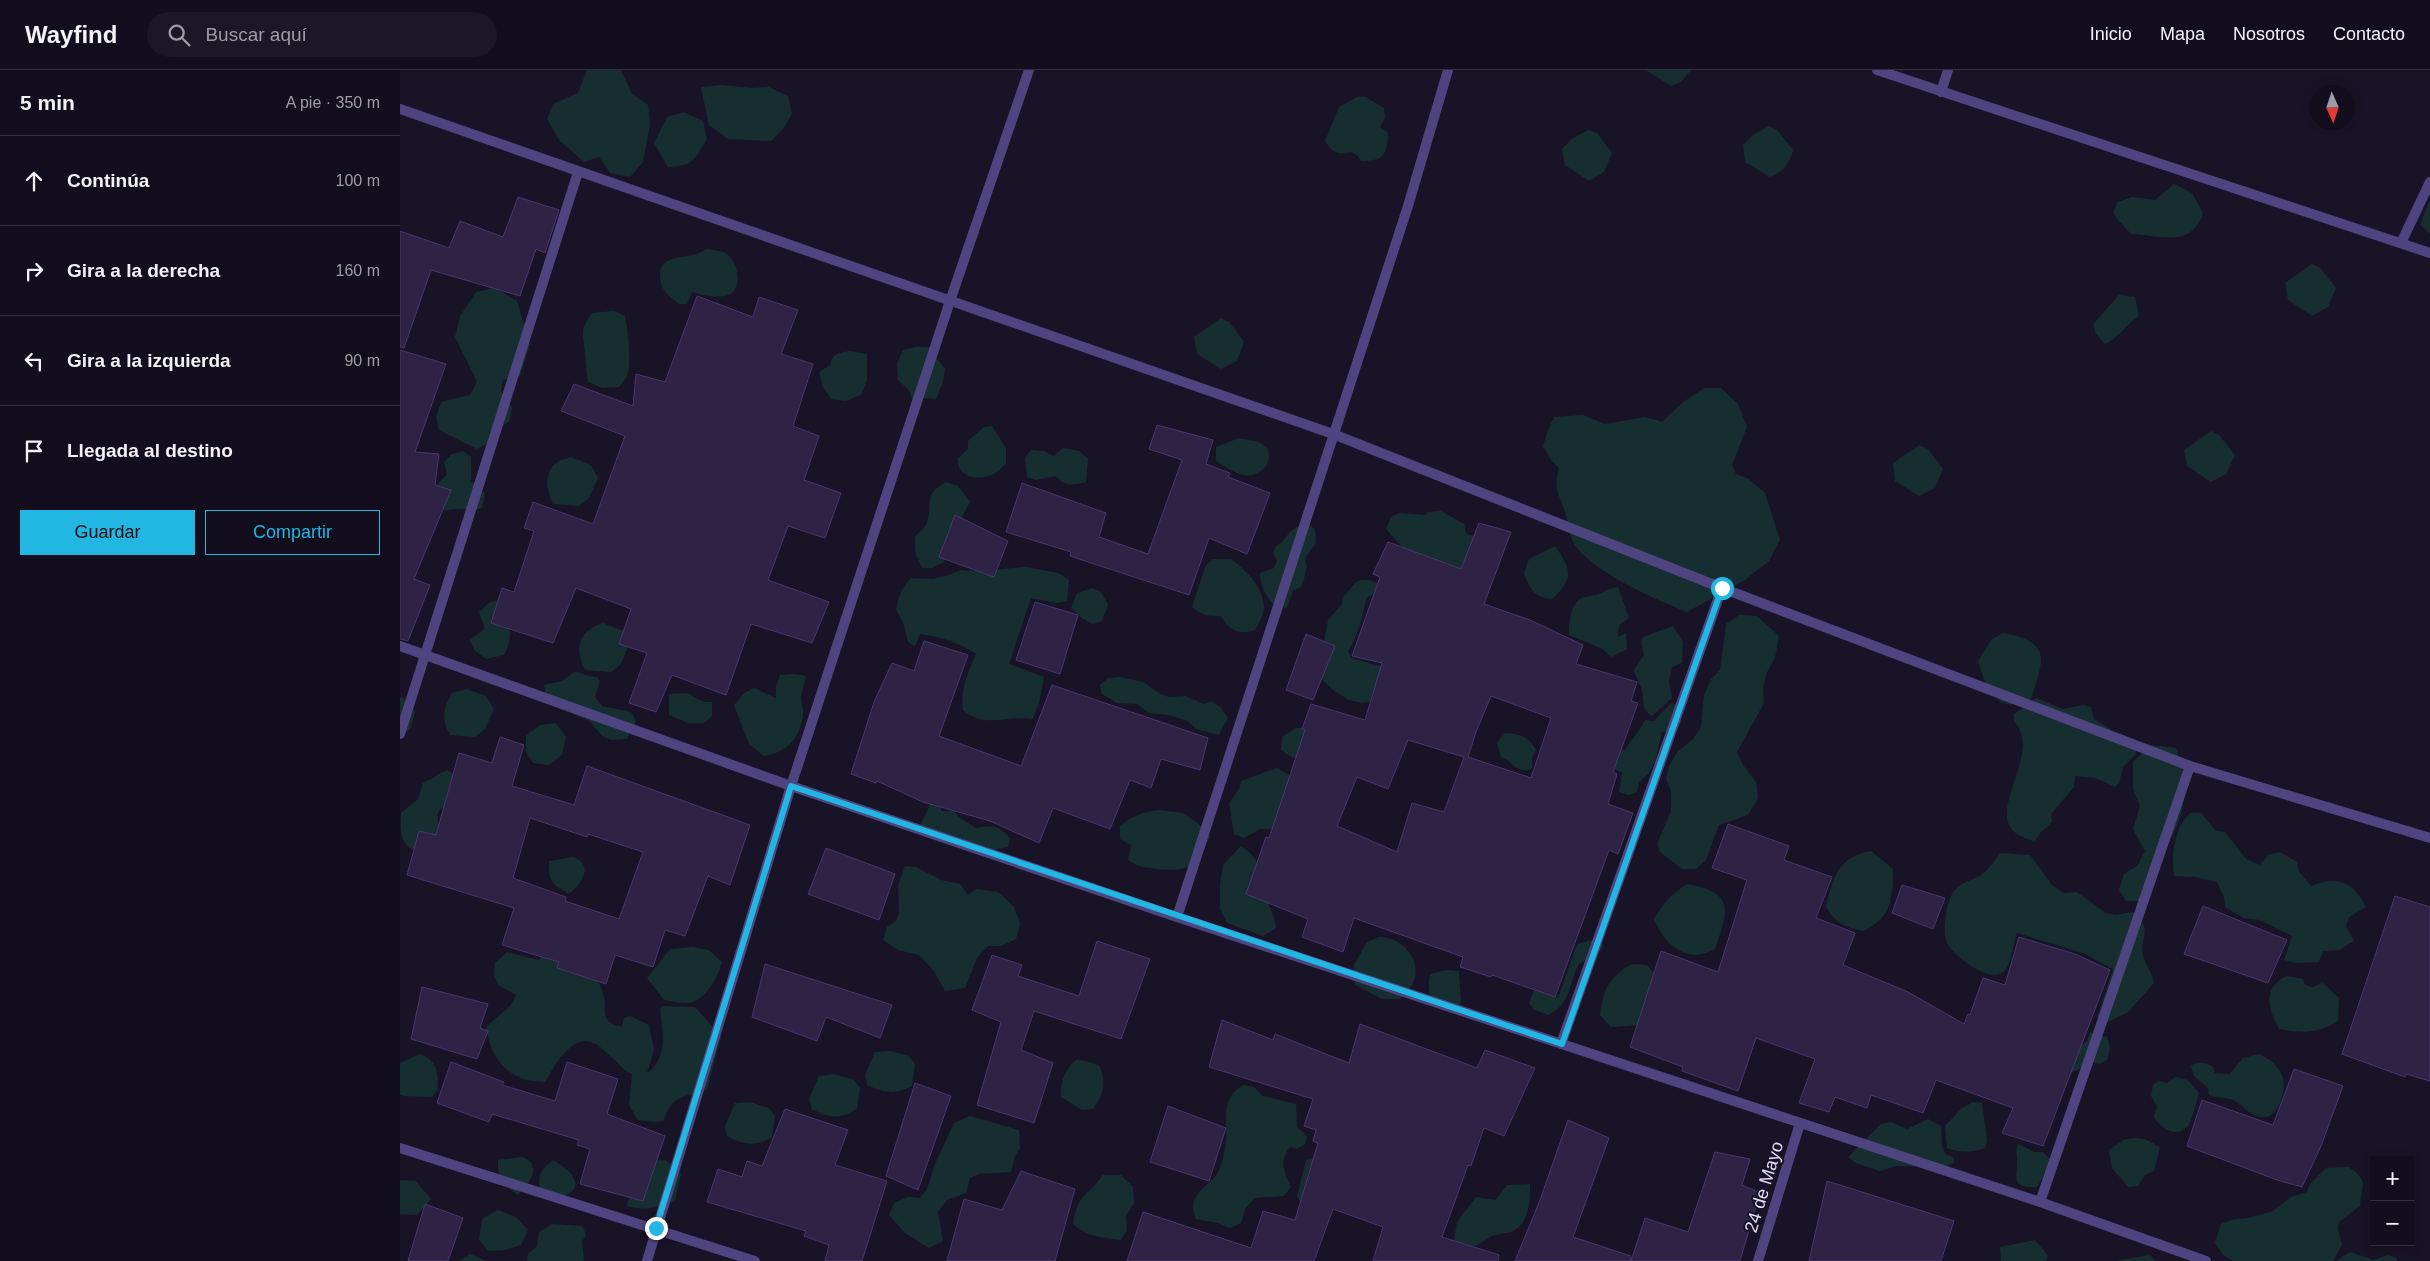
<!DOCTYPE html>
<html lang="es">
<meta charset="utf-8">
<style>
body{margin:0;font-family:Arial,sans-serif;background:#1c1726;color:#f1f3f6}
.controls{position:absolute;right:15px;bottom:15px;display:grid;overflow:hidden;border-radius:0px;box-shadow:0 2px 8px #0003}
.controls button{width:45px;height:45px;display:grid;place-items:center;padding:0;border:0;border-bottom:1px solid #322e3b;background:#130e1d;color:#f1f3f6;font:25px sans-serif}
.compass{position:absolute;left:1910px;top:15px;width:45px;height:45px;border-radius:50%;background:#130e1d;box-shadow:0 2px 8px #0003;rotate:177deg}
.stop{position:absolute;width:15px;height:15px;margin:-11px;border:4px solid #22b6e2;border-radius:50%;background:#fff}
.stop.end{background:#22b6e2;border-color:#fff;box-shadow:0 1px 5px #0008}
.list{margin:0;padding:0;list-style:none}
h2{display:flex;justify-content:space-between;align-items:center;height:65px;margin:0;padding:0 20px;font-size:21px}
h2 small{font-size:16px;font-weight:400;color:#9d9ca4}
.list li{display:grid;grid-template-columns:32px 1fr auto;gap:15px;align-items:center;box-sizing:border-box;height:90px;padding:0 20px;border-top:1px solid #322e3b}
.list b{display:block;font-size:19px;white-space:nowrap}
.list em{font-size:16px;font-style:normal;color:#9d9ca4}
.actions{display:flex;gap:10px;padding:15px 20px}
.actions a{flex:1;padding:11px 0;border:1px solid #22b6e2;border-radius:0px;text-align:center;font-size:18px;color:#22b6e2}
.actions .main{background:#22b6e2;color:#111}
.icon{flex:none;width:28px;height:28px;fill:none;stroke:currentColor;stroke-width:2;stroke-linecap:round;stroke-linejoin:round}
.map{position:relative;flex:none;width:2030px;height:1191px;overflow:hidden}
header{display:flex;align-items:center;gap:30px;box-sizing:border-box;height:70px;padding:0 25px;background:#130e1d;border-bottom:1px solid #322e3b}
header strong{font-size:24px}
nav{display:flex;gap:28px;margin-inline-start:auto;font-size:18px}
.search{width:350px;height:45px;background:#1c1726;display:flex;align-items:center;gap:12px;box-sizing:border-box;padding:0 18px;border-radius:28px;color:#9d9ca4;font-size:19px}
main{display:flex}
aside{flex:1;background:#130e1d}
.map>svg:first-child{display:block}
.green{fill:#172e30}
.building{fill:#2e2245;stroke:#49376e;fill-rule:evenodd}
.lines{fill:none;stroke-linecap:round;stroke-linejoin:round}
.minor{stroke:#4e4580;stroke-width:10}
.route{stroke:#22b6e2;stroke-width:6}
.labels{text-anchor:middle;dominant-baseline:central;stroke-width:4;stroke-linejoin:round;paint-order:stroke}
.street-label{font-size:18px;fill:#e5defb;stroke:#191327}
</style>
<header>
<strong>Wayfind</strong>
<div class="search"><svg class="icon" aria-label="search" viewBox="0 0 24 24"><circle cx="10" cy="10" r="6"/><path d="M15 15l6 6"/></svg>Buscar aquí</div>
<nav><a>Inicio</a><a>Mapa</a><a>Nosotros</a><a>Contacto</a></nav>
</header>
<main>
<aside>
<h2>5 min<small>A pie · 350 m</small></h2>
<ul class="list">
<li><svg class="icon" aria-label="ahead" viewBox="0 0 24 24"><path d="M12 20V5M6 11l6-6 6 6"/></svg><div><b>Continúa</b></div><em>100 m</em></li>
<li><svg class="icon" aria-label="right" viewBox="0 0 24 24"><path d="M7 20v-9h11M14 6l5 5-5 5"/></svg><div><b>Gira a la derecha</b></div><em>160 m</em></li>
<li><svg class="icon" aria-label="left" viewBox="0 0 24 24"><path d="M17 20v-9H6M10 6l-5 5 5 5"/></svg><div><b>Gira a la izquierda</b></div><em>90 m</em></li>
<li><svg class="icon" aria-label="arrive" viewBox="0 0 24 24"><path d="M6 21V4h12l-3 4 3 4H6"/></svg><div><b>Llegada al destino</b></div></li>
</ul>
<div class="actions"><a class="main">Guardar</a><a>Compartir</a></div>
</aside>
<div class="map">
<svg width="2030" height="1191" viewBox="0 0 2030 1191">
<rect width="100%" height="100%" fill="#191327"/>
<path class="green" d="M187,0H221L232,24L248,35L250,54L243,92L230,107L210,103L199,87L184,92L159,70L147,49L153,34L178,23Z
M1246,0H1291L1281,12L1271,16Z
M321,15L352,18L369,17L388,26L392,44L383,59L371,71L328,69L309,55L301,17Z
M957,27H966L984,38L985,48L980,57L988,63C988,85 983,91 961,91C947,70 942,97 925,71L939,37Z
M284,42L303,51L307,69C295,90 293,96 268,97L254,73L267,47Z
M1369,56L1377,60L1393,80C1389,95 1384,101 1370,107L1345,92L1343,75L1353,65Z
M1188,60L1197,63L1212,83L1204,102L1189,111L1165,95L1162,79L1172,69Z
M1774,114L1792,123L1803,143C1792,179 1759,165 1731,164L1718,150L1713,142L1718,132L1732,127L1755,130Z
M2030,129V163L2020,155Z
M307,179C313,180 322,181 327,184C338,192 344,219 328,225C317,229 303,225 292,222L287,234H279C269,226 260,220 260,206C259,187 279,188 293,185C298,184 303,181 307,179Z
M1912,194L1920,198L1936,218L1928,237L1912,246L1888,230L1885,213Z
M95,218L117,231L130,275L120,306L103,310L101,321L112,337L109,352L90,361L87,374L77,379L39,360L36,347L41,332L70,325L77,312L55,267L60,246L76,222Z
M1719,225L1735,227L1739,246C1725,255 1720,267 1705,274L1696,264L1693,254Z
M214,241L225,246C228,260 231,289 228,303C227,308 222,313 219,317L202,318L188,312C186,303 186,293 185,284C184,263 178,262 192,243Z
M821,248L829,252L844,272L837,291L821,299L797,284L794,267Z
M516,277H532L534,285L545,299L543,312L536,329C528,327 521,330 512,329L509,320L498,310L497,293L503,280Z
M450,281L467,284V311L461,325L446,331L431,329L423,317L419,302L430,295C433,283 439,283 450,281Z
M1304,318H1321L1338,334L1347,357L1332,395L1336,404L1349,409L1365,423L1380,470L1369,491L1345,510L1287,542C1256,530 1198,504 1177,478C1170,470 1168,452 1165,442C1158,419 1153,423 1159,398L1151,390L1143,376L1148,360L1154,347L1183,345L1205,354L1245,347L1262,352L1282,333Z
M592,356L606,378V394C603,396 600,400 597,402C582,412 556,409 558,388L568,379V371L584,357Z
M1811,361L1819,365L1835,385L1826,404L1811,412L1787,396L1784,380Z
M839,368L859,372L868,379C869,388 870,393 862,400C846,413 831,400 816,391V377Z
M1519,375L1528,379L1543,399L1535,418L1519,426L1495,411L1493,394C1501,386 1510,382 1519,375Z
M663,378L679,381L688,389L686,412C671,416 666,416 655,406L636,410L627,407L625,388L631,380L644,381L654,386Z
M63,381L71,387V411L85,423L82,438C67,442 70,439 58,439C45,439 45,443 31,436L30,423L47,404L44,392L52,384Z
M171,387L191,395L198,408L189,428L179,436L153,434C147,421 143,404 156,393C159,390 167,389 171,387Z
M546,412L558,416L570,432L559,453L547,463L548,478L544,492L532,498H522L516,485L515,467C519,462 526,457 527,452C534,430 522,426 546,412Z
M1041,441L1064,454L1066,464L1080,467L1067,497L1055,499L1003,478L986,459L991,447L999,443L1026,445L1028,442Z
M907,454L915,459L916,473L905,488L907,496L904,509L901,517L893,521L887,538L875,536C867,527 859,516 860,503L874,498L877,491L873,483L876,476C891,468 883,460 907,454Z
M1155,476C1171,499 1175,508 1152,529C1136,529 1129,518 1124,503L1129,489Z
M813,489H831C846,500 864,518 864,538C864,545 858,554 855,560C839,565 829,561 821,546C808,546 802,546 792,537L806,495Z
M627,497L658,503L669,510L667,531L657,533L631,528L609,594L644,607L640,629L633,649C608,645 584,659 563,640C560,620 568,602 576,584C558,572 541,567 520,564L515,576L508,572L503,552L496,540C499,526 501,518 511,508L533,509L549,505L560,500L574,501Z
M962,510H970L977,513L980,517L974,525L967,527C962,545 959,565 948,581L951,588L991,599L977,631L962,633L949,630L933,620L922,609L919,600L928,550L942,534L944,526L956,512Z
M1218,517L1229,548L1219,555L1218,567L1226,563L1227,579L1211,587L1203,579L1169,565C1169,552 1170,532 1184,527C1188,526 1192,526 1196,525C1205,522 1208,518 1218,517Z
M692,518L701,522L708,535L702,551L692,554L682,548L671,538L677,523Z
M103,529C109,550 115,565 104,585L86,589L74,580L70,570L85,559L79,542L90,532Z
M1339,545L1357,546L1379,566L1375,588L1366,604L1363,620L1364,633L1337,682L1343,695L1356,712L1358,728L1348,745L1319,755L1306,790L1296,799H1282L1260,782L1257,774L1271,741V721L1266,709L1269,696L1278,681L1293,669L1301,657L1304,625L1311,609L1320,600L1326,554Z
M203,553L223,561L229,574L221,594L211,602L185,600C174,577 178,562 203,553Z
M1273,556L1283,572L1282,593L1272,597L1269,612L1272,628L1252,646C1241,639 1244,631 1242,620C1240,613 1235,607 1234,600L1244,585L1241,572L1243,567Z
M1603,563C1652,572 1644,589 1631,629C1597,646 1586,618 1578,591L1591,570Z
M174,602C181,602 186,607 197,607L200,611L195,627L202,636L231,642L236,651L227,669L211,670L202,666L190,651L148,634L144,615L162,611Z
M395,604L406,606C405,613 401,622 401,629C401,634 404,639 403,644C401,668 386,683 364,686L349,674L334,635L343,624L354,618L376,628V616L380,605Z
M720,607L743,612L760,624L769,627L785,626L804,634L812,631L821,638L828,648L819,665L796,659L788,651L769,645L749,643L737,634L717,633L702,624L700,615L708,608Z
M67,619L86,626L94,639L85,659L75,667L50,665C41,648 43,639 52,623Z
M287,623L304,632H312V646L304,653H288L269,645V624Z
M0,628H4L15,642L10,659L0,668Z
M1636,628L1663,639L1683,635L1691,637L1694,649L1712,660L1736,670V684L1723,697L1719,713L1715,717L1695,708L1675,706L1674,717L1651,744L1652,752L1641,762L1635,771C1567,757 1648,687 1614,651V644Z
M1271,633L1280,636L1281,653L1275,661L1262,662L1255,692L1248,704L1239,712L1237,722L1229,725L1219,722L1222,703L1209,696L1216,678L1225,680C1231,669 1240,662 1245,650L1254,651Z
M156,653L166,667L162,685L149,695L133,693L126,682V666L140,655Z
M896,658H908L900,686L893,688L881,680L882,667Z
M1105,663C1120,664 1128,666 1136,680L1132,688V698L1127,701C1118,699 1113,697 1108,690L1101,687L1097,673Z
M1744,674L1776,678C1791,715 1786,743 1766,778C1764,782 1758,786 1757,791C1755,797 1758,804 1756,810C1754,817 1749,824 1746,831H1726L1719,820L1724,804L1737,796L1745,781L1733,759L1740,736L1733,719V692L1741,684Z
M877,698L899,711L872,759H860L844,768L834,764L829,733L839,719L841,711Z
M47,700L56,705L49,737L40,739L37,745L40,760L23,784C0,775 0,768 1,743L18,729L23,713Z
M529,730L538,733L542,741H554L559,747L576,758C592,755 601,755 610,769L608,777L590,781L541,766L525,767L521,753L528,740Z
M759,740L783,743L799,754L810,766C798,794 789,803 757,799C743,797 741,798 728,790L731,775L720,769V756C732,746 743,742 759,740Z
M1790,743H1801L1816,761L1825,762L1846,789L1860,795L1868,785L1880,782L1897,792L1899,802L1911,816C1938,805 1954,812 1966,837L1949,847L1946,856L1954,871L1939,880L1923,881L1919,892L1897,893L1884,890L1892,866L1860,850L1843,848L1825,837L1824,827L1817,812L1796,807L1774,806C1771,785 1774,758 1790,743Z
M841,776C865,791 858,807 866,828C870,839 875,847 876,858L863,866L827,853L820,839V814L823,795Z
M1471,781L1493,799C1492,829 1493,847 1463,861C1445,857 1434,853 1426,836C1434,806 1438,787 1471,781Z
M1600,783L1630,785L1652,815L1664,823L1677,822L1706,843L1716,845L1733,842C1757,861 1735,869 1745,891C1748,900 1752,902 1754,913L1728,942L1706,953L1697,948L1713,899L1683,883L1617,863C1613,874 1612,890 1606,899C1595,918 1553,886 1547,873C1542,862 1546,835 1552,824C1558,813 1570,811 1580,806C1585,803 1597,789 1600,783Z
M173,787C195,795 181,814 169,824C153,814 148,812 149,791Z
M505,796L516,797L541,810L560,814L568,825L576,819L598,822L614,837L620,853L616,869L601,876H588L577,888L565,918L545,921L534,901L519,885L498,880L483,870L487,857L496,851L499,843L498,816Z
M1287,814C1336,823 1328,840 1315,879C1287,895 1265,875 1254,849C1261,835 1273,823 1287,814Z
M979,867C1001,866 1024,891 1013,913C1010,919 1004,924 1000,929H982L955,915L954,895L967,872Z
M1193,870L1202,872L1203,877L1198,884L1179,894C1168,914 1172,934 1148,945L1133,939L1129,933L1134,920L1158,928L1177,874Z
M293,877L309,880L322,892C318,907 306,931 288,933C281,934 272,931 264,930L247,908L270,879Z
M144,881L167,888V902L198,911C200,916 203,921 204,927C206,944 200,952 222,957L224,948L230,946L249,955L254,980L247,1003C268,988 263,963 260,939L264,936L295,937L321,966L307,1020C285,1027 270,1025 264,1051L255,1052L238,1050L229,1035L232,1004C221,1000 220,993 211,987C207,983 201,977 196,974C173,960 154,997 145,1012C110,1012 91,991 86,957L110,936L116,925L98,915L94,904L95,893L107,882L139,890Z
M1232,894L1247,895L1260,910L1241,955L1211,957L1200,945C1203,919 1210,906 1232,894Z
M1046,900L1059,901L1061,933C1035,953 1025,926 1030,904Z
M1886,906L1903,909L1905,915L1912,917L1923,913L1939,928L1938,951C1918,964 1901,963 1879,959C1868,938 1862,919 1886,906Z
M1690,962L1707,967L1710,978L1707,990L1699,994L1691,992L1683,994L1680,999L1670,1003L1680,976L1687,971Z
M490,981L509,986L515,994L512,1016C494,1025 485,1023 467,1015L465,1005L475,982Z
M20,984C37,990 38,1002 38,1019L32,1027L4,1026L0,1025V993Z
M1859,984C1868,988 1878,995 1882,1005C1887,1017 1880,1046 1865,1047C1852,1049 1844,1036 1835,1031C1826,1026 1818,1029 1809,1025L1808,1018L1794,1006L1791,996C1799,991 1805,992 1813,997L1815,1003L1830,1004L1843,988Z
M678,989L699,995C707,1014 704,1023 693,1039L682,1040L661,1027C661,1012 664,998 678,989Z
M434,1004L454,1010L460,1018L457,1039C438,1050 430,1048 412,1039L409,1029L419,1006Z
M1775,1007L1788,1010L1799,1023C1796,1033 1794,1045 1789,1054C1778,1070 1761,1059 1754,1047L1757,1036L1751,1026L1753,1015L1759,1011L1767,1013Z
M843,1015L854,1017L863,1026L896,1034L897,1057L907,1066L905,1074L897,1079L890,1077C879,1091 884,1102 891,1117L884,1126L855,1128L845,1139L841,1153L830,1158L818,1153L796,1149C784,1122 813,1117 820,1098C823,1090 825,1080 826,1071C827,1057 823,1039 831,1026C834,1022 839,1018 843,1015Z
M350,1032L369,1038L375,1046L372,1067C355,1077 344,1075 327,1066L325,1056L335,1033Z
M1573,1032L1582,1033L1587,1070L1585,1078C1571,1083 1561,1083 1547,1078L1545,1056L1561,1039Z
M570,1046L619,1060L620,1078L615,1086L611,1102L579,1104L570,1108L566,1123L547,1130L538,1142L543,1171L529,1178L505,1163L489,1145L494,1133L508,1127L520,1128L527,1119L535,1094L554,1053Z
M1528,1049L1541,1056L1542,1076L1545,1084L1553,1087L1554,1093L1544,1097L1496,1096L1480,1101L1456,1093L1448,1087L1481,1054L1491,1052L1507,1059Z
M1735,1068L1745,1069L1760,1077L1754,1101L1745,1105L1738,1116L1728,1117L1712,1098L1709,1080L1725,1069Z
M1618,1074L1635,1082H1643L1650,1089L1645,1104L1637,1117C1609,1118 1618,1107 1617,1090C1617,1083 1615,1080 1618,1074Z
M122,1087C144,1094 129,1114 118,1125C103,1115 97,1109 98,1090Z
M926,1087L903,1138L897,1126L906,1090Z
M153,1090C159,1094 168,1099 172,1105C186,1126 153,1129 141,1127C138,1108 137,1102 153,1090Z
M266,1090L281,1104L275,1130C257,1138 246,1141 226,1136L245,1091Z
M1949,1097C1970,1111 1961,1116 1960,1136L1939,1152L1938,1159L1942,1175L1933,1191H1833L1822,1184L1815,1173L1821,1154L1834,1149L1848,1148L1873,1141L1891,1127L1907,1122L1910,1114L1926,1098Z
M703,1105H721L733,1117L734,1133L726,1146L727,1161L721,1170C705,1168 682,1166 673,1153C678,1123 688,1126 703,1105Z
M0,1110L16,1111L31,1129L17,1145L0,1144Z
M1130,1114C1130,1130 1130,1154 1111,1162C1105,1164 1098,1163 1092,1166C1075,1176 1072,1182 1054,1170L1057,1152L1076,1127L1095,1130L1107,1115Z
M98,1140L116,1147L128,1160L121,1175L106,1180L88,1181L79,1170L82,1149Z
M152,1154L183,1156L186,1166L182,1171L184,1191H127L128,1184L137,1176L139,1162Z
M1635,1170L1648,1186L1646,1191H1601L1600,1177Z
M1950,1182L1973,1190L1988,1185L1996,1188L1997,1191H1936Z
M70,1184L86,1191H60Z
M1750,1185L1755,1191H1715Z"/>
<path class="building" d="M118,127L159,140L145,183L136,179L120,226L31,200L4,278L0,277V161L49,178L60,151L103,167Z
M297,226L353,247L359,227L398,240L381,284L413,294L393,356L419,366L404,410L441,423L425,468L388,456L368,510L429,532L412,573L351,554L326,625L272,605L256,642L229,633L247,583L219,574L231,539L176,518L153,573L91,553L102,518L114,522L134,461L124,458L133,432L193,454L225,366L161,341L174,314L233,336L236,304L265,312Z
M0,280L46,294L15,382L39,384L35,415L51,420L14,509L30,515L8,571L0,569Z
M757,355L813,370L806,394L830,403L828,407L870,423L847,484L809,468L789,525L670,486L671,482L606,462L622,413L706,443L699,467L748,484L782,390L749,379Z
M555,445L608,471L594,507L539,487Z
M1079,453L1111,462L1084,534L1130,550L1183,575L1176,594L1237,612L1231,631L1238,633L1213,702L1217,704L1208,734L1233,743L1218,784L1209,780L1155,927L1092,905L1091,907L1060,897L1063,887L954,848L943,882L902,867L908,849L846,824L866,767L869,768L905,660L902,659L911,634L965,650L982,593L952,586L980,507L973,504L988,472L1061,499ZM1091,626L1151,648L1131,708L1068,687L1076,662ZM1008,670L1064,687L1044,742L1012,733L997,782L937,756L957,707L988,719Z
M635,532L678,545L660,604L616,590Z
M906,564L935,576L913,630L886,620Z
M524,571L568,585L539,666L621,696L652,615L808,668L800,700L761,689L751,718L730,710L710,759L653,738L639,773L590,751L523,732L477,711L476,713L451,704L474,632L492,593L514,601Z
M100,667L124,675L112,716L174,735L187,696L350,755L330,815L308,806L285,866L265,860L253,897L215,885L206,914L157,898L159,892L102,875L114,838L7,805L19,761L36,765L59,683L92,693ZM130,748L187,767L188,764L243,782L219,849L165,831L166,827L113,808Z
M1328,754L1389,776L1384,790L1432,807L1416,848L1455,863L1443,895L1508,922L1564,954L1568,944L1570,945L1583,908L1605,915L1619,867L1675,884L1710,900L1643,1076L1602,1063L1613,1038L1536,1010L1523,1043L1471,1025L1467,1038L1435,1027L1429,1042L1399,1033L1415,989L1356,968L1338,1021L1282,1001L1283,997L1230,977L1261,881L1318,902L1347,810L1312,798Z
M426,778L495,804L479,850L408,824Z
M1502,815L1545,828L1533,859L1492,843Z
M1995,826L2030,837V1011L2006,1004L2005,1007L1942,984Z
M1803,836L1887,870L1868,913L1784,884Z
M697,871L750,889L721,969L634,941L621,980L653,993L634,1053L577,1035L601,952L572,940L592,885L622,895L618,906L679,926Z
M365,894L492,935L480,968L426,947L417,971L352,947Z
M22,917L88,934L80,958L88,961L77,989L11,969Z
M822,950L873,970L875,964L949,993L960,954L1077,998L1085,980L1135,998L1104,1066L1084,1058L1071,1096L1068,1095L1042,1167L1099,1185L1098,1191H973L983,1157L933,1139L914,1191H727L743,1142L851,1178L863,1141L895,1150L918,1073L913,1071L916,1060L904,1056L913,1029L809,997Z
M51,992L104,1012L102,1015L155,1031L167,992L218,1009L207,1044L265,1066L243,1131L180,1114L190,1079L177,1075L179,1070L92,1044L89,1052L37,1033Z
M1894,999L1943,1016L1921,1076L1902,1117L1877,1110L1787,1076L1802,1030L1873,1055Z
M515,1013L551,1026L518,1120L486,1106Z
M768,1036L826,1058L809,1111L750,1092Z
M385,1039L448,1060L435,1095L487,1111L462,1191H425L429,1175L404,1166L406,1161L307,1132L318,1099L342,1107L347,1091L362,1096Z
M1168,1050L1209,1068L1173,1167L1231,1186L1230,1191H1115L1140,1130Z
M1315,1082L1350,1089L1342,1115L1360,1123L1340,1191H1231L1245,1148L1288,1162Z
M621,1101L675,1119L655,1191H547L564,1129L602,1140Z
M1427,1111L1554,1151L1541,1191H1409Z
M25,1134L63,1148L48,1191H8Z"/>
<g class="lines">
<path class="minor" d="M1477,0L2030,183
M1541,22L1548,0
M0,39L933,364L1322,518L1790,696L2030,768
M2001,173L2030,112
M0,576L391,716L777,847L1640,1132L1806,1191
M0,664L178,102
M777,847L1008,136L1048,0
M1161,974L1322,518
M0,1078L355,1191
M1640,1132L1790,696
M247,1191L391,716L550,231L629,0
M1358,1191L1400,1053"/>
</g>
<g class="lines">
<path class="route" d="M256,1158L391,716L1162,974L1322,518"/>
</g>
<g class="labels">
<g class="street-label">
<text transform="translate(1364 1117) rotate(-73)">24 de Mayo</text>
</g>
</g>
</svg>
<div class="controls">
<button>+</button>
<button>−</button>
</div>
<svg class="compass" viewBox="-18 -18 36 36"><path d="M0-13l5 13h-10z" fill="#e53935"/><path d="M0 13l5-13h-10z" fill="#9d9ca4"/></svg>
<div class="stop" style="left:1322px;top:518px"></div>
<div class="stop end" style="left:256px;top:1158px"></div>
</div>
</main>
